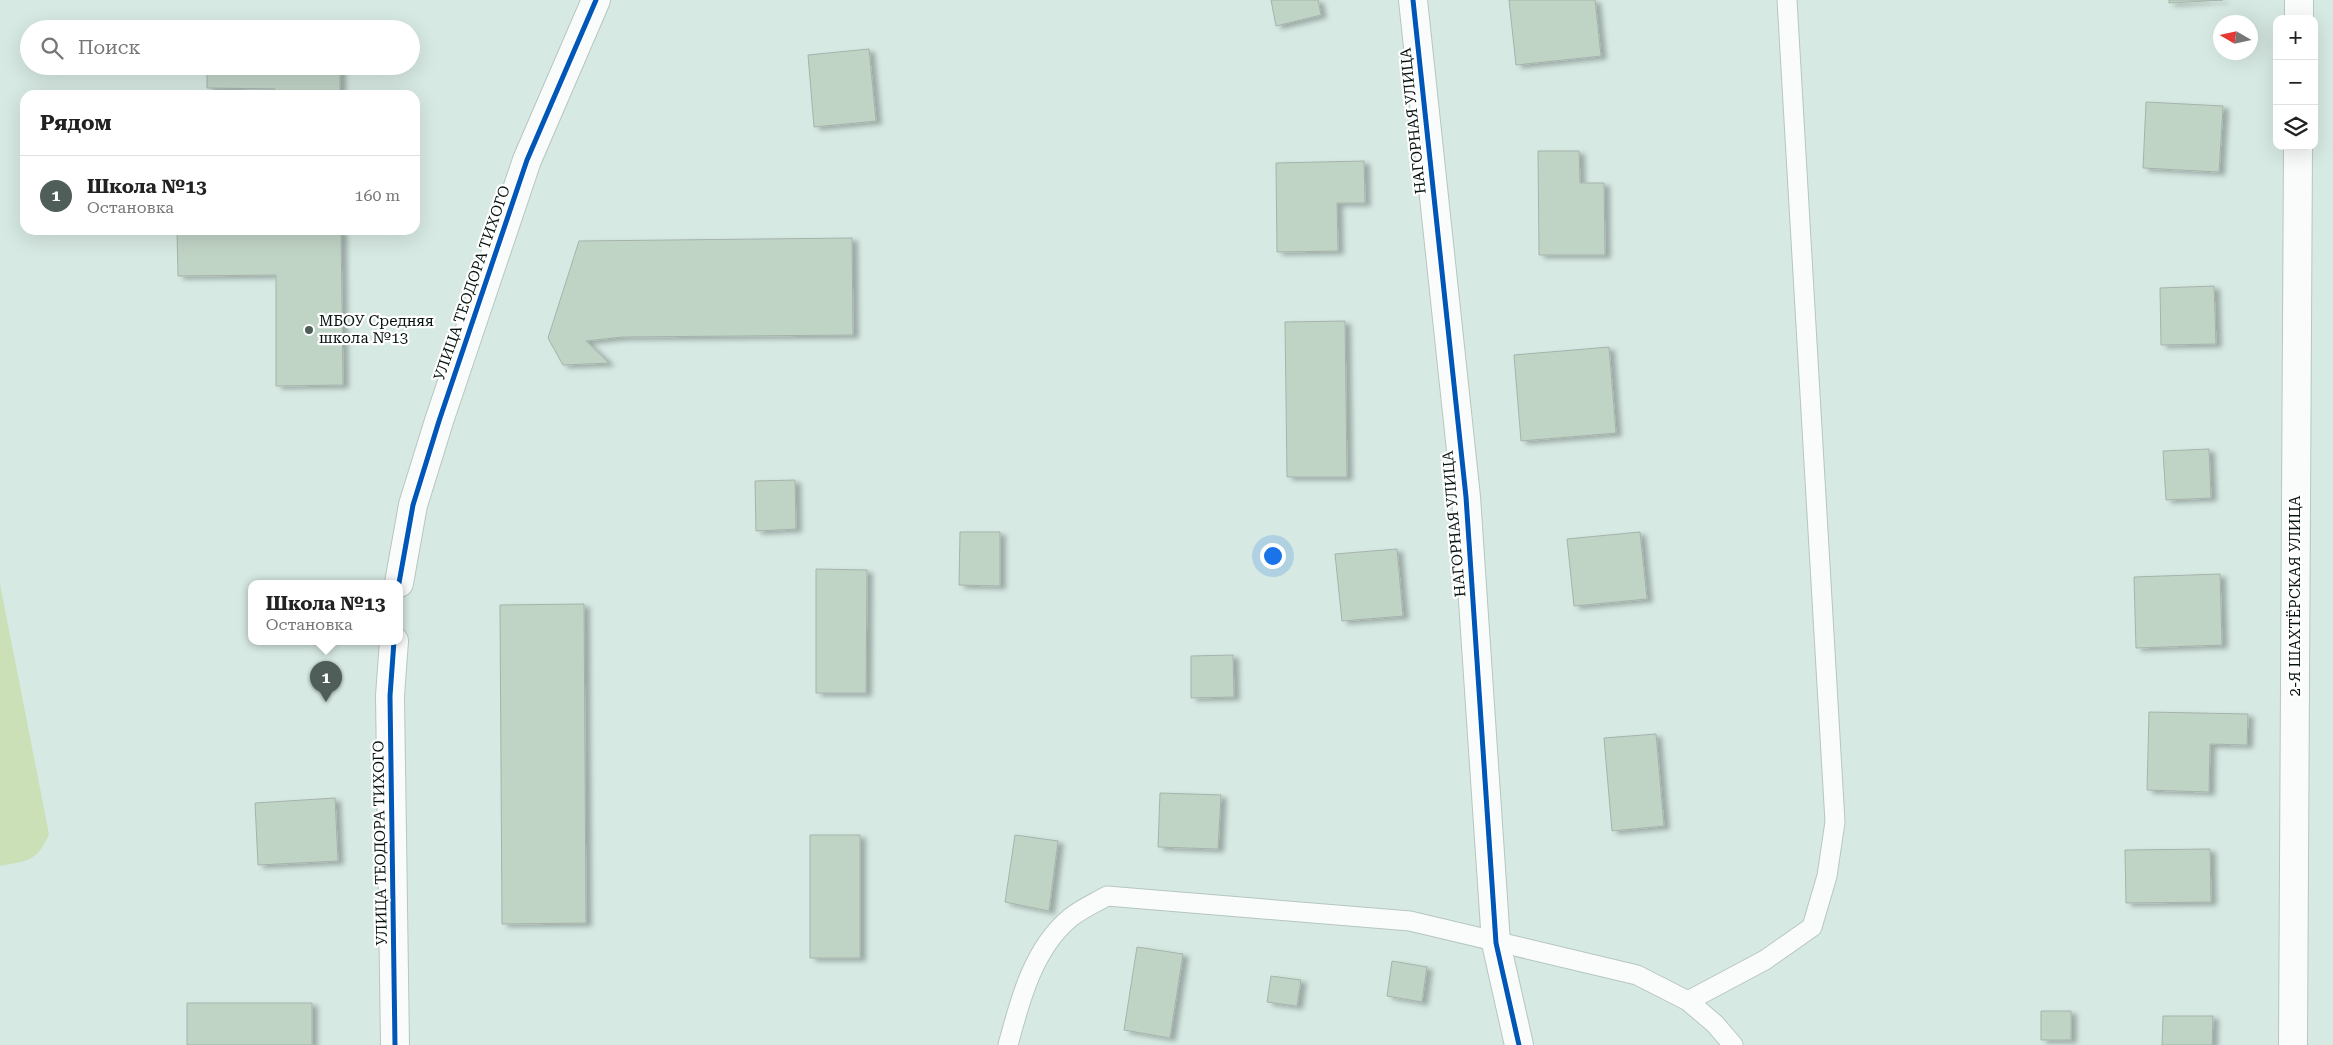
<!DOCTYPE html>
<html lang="ru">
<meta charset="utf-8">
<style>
body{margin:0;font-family:"Roboto Serif",serif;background:#f2f2f2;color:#222}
.controls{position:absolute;right:15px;top:15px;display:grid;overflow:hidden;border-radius:10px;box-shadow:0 5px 20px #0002}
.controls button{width:45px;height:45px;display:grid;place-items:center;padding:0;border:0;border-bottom:1px solid #e0e0e0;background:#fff;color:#222;font:25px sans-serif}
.compass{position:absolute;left:2213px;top:15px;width:45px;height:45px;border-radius:50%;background:#fff;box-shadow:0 5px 20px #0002;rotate:279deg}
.you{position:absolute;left:1272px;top:555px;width:18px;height:18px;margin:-12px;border:4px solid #fff;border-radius:50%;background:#1a73e8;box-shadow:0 0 0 8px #1a73e833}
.badge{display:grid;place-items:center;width:32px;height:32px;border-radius:50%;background:#4f5e58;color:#fff;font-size:16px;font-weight:700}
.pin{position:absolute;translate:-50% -41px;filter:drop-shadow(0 1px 2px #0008)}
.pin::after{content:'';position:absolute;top:26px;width:18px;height:15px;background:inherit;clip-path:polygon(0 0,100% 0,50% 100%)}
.popup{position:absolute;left:248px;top:580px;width:155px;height:65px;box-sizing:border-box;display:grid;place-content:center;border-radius:10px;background:#fff;filter:drop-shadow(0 1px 4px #0005);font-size:16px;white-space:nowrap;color:#767676}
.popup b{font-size:19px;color:#222}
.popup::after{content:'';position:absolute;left:50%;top:100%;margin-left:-10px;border:10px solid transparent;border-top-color:#fff}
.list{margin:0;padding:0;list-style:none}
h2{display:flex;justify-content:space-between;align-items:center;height:65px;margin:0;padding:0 20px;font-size:21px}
h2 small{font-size:16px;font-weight:400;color:#767676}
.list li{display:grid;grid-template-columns:32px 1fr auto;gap:15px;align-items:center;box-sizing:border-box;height:80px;padding:0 20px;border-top:1px solid #e0e0e0}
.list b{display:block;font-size:19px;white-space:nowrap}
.list p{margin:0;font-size:16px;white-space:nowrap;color:#767676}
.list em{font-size:16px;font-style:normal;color:#767676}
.icon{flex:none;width:28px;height:28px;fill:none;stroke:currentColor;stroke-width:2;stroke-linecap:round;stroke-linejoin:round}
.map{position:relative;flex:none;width:2333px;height:1045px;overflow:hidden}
.search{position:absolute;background:#fff;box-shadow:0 5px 20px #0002;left:20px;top:20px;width:400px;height:55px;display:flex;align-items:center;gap:12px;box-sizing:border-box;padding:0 18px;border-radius:28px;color:#767676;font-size:19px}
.panel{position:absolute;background:#fff;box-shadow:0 5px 20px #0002;left:20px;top:90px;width:400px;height:145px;border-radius:15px}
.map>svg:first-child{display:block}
.green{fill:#cce0b8}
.building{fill:#c0d4c6;stroke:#a6b3ac;filter:url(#shadow)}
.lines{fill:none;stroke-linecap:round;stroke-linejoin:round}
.service-casing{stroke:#b6c6c0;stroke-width:21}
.minor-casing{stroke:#b6c6c0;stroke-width:30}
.tertiary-casing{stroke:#b6c6c0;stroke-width:30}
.secondary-casing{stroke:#b6c6c0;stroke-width:30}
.service{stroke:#f9fcfb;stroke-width:19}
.minor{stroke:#f9fcfb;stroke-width:28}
.tertiary{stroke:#f9fcfb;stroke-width:28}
.secondary{stroke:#f9fcfb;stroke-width:28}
.cycleway-casing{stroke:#fff;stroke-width:8}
.cycleway{stroke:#0057b8;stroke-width:5}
.poi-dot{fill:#4f5e58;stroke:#fff;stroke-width:2}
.labels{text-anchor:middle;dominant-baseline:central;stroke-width:4.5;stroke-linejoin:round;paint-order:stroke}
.street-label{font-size:15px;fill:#06130e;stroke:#fff}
.poi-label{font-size:15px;fill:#06130e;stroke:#fff;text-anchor:start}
</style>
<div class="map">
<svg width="2333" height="1045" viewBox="0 0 2333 1045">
<defs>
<filter id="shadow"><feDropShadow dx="5.5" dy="3" stdDeviation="2.5" flood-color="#0004"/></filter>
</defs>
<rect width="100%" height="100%" fill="#d6e9e2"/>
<path class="green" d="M0,584L49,834C37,862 27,861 0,866Z"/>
<path class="building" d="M1271,0H1318L1321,15L1276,26Z
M1509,0H1595L1601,56L1516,65Z
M2169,0H2223L2169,3Z
M208,24L339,27V29H208Z
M869,49L876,121L814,127L808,55Z
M207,66H340V95H275V89L207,88Z
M2146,102L2223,106L2219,172L2143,168Z
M1538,151H1579L1580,183H1604L1605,255H1539Z
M1364,161L1365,203H1337L1338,251L1277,252L1276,163Z
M177,230H341L343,385L276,386V275L178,276Z
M852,238L853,335L622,337L586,341L609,363L563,365L548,338L579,241Z
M2214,286L2216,344L2161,345L2160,288Z
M1345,321L1347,477H1287L1285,322Z
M1609,347L1616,433L1521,441L1514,355Z
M2209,449L2211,498L2166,500L2163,451Z
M795,480L796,529L756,531L755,481Z
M960,532H1000V586L959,585Z
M1640,532L1647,599L1574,606L1567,539Z
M1397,549L1403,616L1342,621L1335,554Z
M816,569L867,570L866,693H816Z
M2220,574L2222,645L2136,648L2134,577Z
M584,604L586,923L502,924L500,605Z
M1233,655L1234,697L1191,698V656Z
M2149,712L2248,714L2247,745L2210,744L2209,792L2147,790Z
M1656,734L1664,826L1612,831L1604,738Z
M1160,793L1221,795L1218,849L1158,847Z
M335,798L338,861L258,865L255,803Z
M810,835H860V958H810Z
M1015,835L1058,841L1049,911L1005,902Z
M2210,849L2211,902L2126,903L2125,850Z
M1137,947L1183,954L1170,1038L1124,1030Z
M1392,961L1427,967L1422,1002L1387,996Z
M1271,976L1301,980L1297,1006L1267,1002Z
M187,1003H312V1045H187Z
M2041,1011H2071V1040H2041Z
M2163,1016H2213L2212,1045H2162Z"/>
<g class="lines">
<defs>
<path id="service" d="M1688,1001L1765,960L1812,927L1827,876L1835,822L1787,0
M1008,1045C1020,1000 1033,949 1070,918C1081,909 1095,903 1107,896L1410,921L1637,975L1688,1001L1715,1024L1733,1045"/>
<path id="minor" d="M1413,0L1466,497L1496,943L1519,1045"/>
<path id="tertiary" d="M399,583L413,505L439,421L527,160L596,0
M394,641L390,696L395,1045"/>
<path id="secondary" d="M2299,19V0
M2293,1045L2298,146"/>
</defs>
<use href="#service" class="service-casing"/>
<use href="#minor" class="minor-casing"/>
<use href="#tertiary" class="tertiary-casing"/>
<use href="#secondary" class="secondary-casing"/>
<use href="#service" class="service"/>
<use href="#minor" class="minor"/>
<use href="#tertiary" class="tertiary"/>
<use href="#secondary" class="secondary"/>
<defs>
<path id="cycleway" d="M1413,0L1466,497L1496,943L1519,1045
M399,583L413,505L439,421L527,160L596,0
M394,641L390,696L395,1045"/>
</defs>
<use href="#cycleway" class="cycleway-casing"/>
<use href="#cycleway" class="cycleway"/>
</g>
<circle class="poi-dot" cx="309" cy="330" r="5"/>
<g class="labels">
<g class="street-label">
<text transform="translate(1413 121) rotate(-96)">НАГОРНАЯ УЛИЦА</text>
<text transform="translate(472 283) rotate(-71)">УЛИЦА ТЕОДОРА ТИХОГО</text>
<text transform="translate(1454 524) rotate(-95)">НАГОРНАЯ УЛИЦА</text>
<text transform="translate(2295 596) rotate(-90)">2-Я ШАХТЁРСКАЯ УЛИЦА</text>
<text transform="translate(380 843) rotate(-91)">УЛИЦА ТЕОДОРА ТИХОГО</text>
</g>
<g class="poi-label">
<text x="319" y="321">МБОУ Средняя<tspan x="319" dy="17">школа №13</tspan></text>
</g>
</g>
</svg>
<div class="controls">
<button>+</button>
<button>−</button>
<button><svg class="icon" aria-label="layers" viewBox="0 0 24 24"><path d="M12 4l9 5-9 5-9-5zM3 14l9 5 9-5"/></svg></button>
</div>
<svg class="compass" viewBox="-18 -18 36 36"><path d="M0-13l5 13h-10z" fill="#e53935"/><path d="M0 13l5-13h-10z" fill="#767676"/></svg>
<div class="you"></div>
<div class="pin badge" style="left:326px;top:702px">1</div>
<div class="popup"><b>Школа №13</b>Остановка</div>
<div class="search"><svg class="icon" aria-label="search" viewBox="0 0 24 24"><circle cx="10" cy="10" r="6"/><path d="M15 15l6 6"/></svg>Поиск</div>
<section class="panel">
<h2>Рядом<small></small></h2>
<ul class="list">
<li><span class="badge">1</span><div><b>Школа №13</b><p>Остановка</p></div><em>160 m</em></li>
</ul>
</section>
</div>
